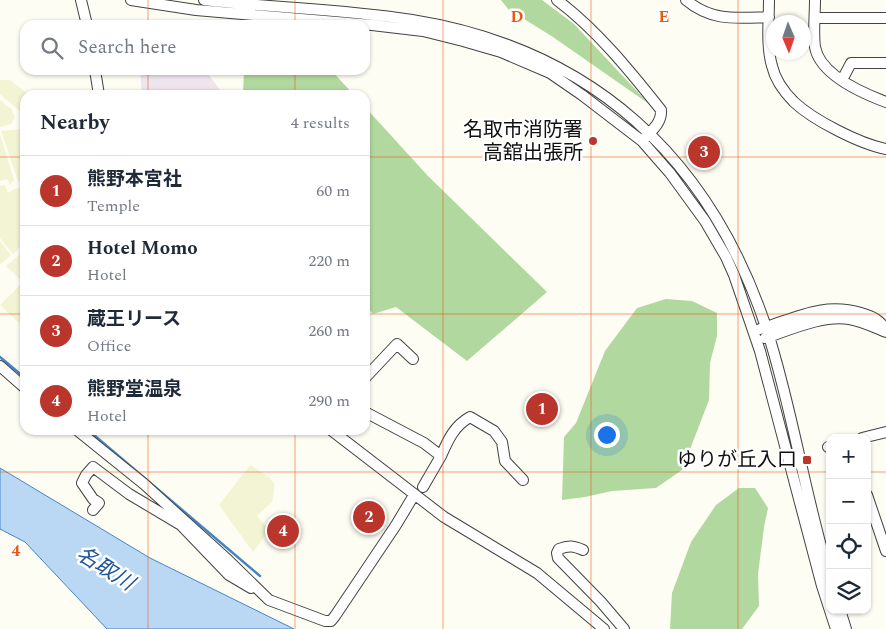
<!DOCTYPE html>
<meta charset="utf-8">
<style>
body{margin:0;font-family:Spectral,"Noto Sans JP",serif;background:#f2f2f3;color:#1f2937}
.controls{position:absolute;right:15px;bottom:15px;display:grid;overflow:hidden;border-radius:10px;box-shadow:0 1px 4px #0004}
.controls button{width:45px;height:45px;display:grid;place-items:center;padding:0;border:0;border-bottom:1px solid #e0e1e3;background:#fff;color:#1f2937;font:25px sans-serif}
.compass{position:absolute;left:766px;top:15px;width:45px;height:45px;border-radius:50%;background:#fff;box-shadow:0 1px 4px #0004;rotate:178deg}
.you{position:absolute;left:606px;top:434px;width:18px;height:18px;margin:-12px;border:4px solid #fff;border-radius:50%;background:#1a73e8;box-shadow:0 0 0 8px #1a73e833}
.badge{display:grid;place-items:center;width:32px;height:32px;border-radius:50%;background:#ba362d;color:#fff;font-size:16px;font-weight:700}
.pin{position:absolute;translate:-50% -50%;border:2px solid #fff;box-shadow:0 1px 5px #0006}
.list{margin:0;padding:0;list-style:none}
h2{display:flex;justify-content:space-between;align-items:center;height:65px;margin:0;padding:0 20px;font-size:21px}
h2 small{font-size:16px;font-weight:400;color:#747a83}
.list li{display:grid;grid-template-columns:32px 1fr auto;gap:15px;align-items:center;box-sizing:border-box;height:70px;padding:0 20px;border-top:1px solid #e0e1e3}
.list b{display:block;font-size:19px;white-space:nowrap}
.list p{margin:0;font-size:16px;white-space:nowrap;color:#747a83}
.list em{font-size:16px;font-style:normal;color:#747a83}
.icon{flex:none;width:28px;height:28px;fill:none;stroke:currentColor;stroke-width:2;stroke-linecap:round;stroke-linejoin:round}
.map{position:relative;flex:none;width:886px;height:629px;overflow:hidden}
.search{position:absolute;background:#fff;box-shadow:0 1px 4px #0004;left:20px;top:20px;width:350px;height:55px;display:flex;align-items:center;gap:12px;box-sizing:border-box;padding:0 18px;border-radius:15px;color:#747a83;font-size:19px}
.panel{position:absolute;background:#fff;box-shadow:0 1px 4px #0004;left:20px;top:90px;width:350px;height:345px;border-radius:15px}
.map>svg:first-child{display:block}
.industrial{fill:#eee5ee}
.farmland{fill:#f3f4d4}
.forest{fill:#b1d89e}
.water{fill:#bad8f4;stroke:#4485c7}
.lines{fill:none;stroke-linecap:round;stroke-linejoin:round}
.stream{stroke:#4485c7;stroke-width:2.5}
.minor-casing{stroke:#434343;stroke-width:12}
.minor{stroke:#fff;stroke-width:10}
.grid{fill:none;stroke:#e8590c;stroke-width:1;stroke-opacity:0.55}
.poi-dot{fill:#ba362d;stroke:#fff;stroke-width:2}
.labels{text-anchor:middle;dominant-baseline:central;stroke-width:5;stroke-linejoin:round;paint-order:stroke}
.poi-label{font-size:20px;fill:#101010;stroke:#fff;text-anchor:end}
.water-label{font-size:21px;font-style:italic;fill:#1e579d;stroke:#fff}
.grid-label{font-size:16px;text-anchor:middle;font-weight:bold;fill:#e8590c;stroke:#fff;stroke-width:5;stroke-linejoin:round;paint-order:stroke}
</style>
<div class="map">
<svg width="886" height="629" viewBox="0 0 886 629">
<rect width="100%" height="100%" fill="#fefdf3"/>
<path class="industrial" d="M140,70H205L224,95H142Z"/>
<path class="farmland" d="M0,80H10L28,94L34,89L41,95H25L24,115L0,94Z
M0,100L11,109L15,117L11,124L0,127Z
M22,129L25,138V186L18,181L1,131Z
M0,134L14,180L10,185L7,179L0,181Z
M5,185L8,193L14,189L20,188L25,191V242L13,254L0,238V186Z
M0,241L11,255L1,264L0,263Z
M19,255L25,258V284L6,266Z
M20,285L25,289V317L19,323L0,305Z
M250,465L269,477L274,483V492L272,502L257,516L269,530L253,552L219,505Z"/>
<path class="forest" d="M501,0H542L574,24L649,104L553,37L508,9Z
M244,70H331L354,95H243Z
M365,107L428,176L547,292L467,361L396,307L373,314L365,305Z
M666,299L692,301L717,313V336L710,363L709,400L682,470L656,488L612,491L585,497L562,500L564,437L576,423L605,351L637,308Z
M739,488H755L768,508L764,527L758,574L759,606L742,629H670L672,593L691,542L716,505Z"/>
<path class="water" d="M0,468L150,558L294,629H107L25,542L0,529Z"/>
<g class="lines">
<path class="stream" d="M0,357L25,378
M88,430L260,576"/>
<defs>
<path id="minor" d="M81,0L87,25
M131,0L196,10L372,25L423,31L463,41L501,52L550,73L582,95L642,141L670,173L705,221L726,257L734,275L760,351L822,586L836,629
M204,0C273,8 343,9 412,20C592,49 710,157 767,330C793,411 805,497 830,578
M557,0C597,30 630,71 661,110C662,122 653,129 646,137
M686,0C712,22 737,18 769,17
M769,0C769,21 766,45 772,66C775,79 784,92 794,102C813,120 860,144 886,149
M815,0C815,15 813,32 815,47C820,75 862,93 886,102
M815,18H886
M95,70L99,95
M842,80L851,63H886
M760,329C796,318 823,302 861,313C872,316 880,320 886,330
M765,338C790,330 821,315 849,319C862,321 874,327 886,332
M0,366L25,388
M365,378L397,344L413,359
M365,412L424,443L441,456L423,487
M77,430L144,484L228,560L269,600L325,621H331L335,616L396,525L414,495
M331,430L444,517L537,573L604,629
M862,438L886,432
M828,447L830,446
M441,456C448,440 454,426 470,417L494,431L502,442L505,461L523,480
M867,495L886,551
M93,510L99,503L93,499L82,483L86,475L93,467L129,494L181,525L229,575L251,588
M583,550C574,546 569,545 559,549L557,553L558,558L601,602L624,629
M840,610L846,629"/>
</defs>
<use href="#minor" class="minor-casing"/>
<use href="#minor" class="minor"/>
</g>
<path class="grid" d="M148,0V25M295,0V25M443,0V629M591,0V629M738,0V629M148,70V95M295,70V95M0,157H25M365,157H886M0,314H25M365,314H886M148,430V629M295,430V629M0,472H830M867,472H886"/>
<g class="poi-dot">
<circle cx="593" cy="141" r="5"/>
<rect x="802" y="455" width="10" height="10" rx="2.5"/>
</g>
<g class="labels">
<g class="poi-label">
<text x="583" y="130">名取市消防署<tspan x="583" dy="23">高舘出張所</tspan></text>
<text x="797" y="460">ゆりが丘入口</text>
</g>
<g class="water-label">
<text transform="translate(105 569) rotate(32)">名取川</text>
</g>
</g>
<g class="grid-label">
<text x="517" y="22">D</text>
<text x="664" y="22">E</text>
<text x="16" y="556">4</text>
</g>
</svg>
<div class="controls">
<button>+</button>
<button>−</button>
<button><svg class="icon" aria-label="locate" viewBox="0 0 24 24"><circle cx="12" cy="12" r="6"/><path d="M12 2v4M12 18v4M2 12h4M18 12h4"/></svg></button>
<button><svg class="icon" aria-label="layers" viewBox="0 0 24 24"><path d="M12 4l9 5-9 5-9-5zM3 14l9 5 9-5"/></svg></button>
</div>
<svg class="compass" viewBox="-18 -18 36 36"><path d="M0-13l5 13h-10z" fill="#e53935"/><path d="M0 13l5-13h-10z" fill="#747a83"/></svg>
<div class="you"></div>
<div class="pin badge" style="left:542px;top:409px">1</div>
<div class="pin badge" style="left:369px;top:517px">2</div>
<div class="pin badge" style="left:704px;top:152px">3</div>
<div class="pin badge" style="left:283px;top:531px">4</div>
<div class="search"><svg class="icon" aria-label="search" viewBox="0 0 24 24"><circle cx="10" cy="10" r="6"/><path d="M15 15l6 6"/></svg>Search here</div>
<section class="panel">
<h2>Nearby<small>4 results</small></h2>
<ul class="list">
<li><span class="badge">1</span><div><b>熊野本宮社</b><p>Temple</p></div><em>60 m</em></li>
<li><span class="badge">2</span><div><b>Hotel Momo</b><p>Hotel</p></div><em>220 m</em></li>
<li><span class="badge">3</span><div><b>蔵王リース</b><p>Office</p></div><em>260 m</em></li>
<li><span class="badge">4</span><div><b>熊野堂温泉</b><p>Hotel</p></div><em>290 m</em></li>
</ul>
</section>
</div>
